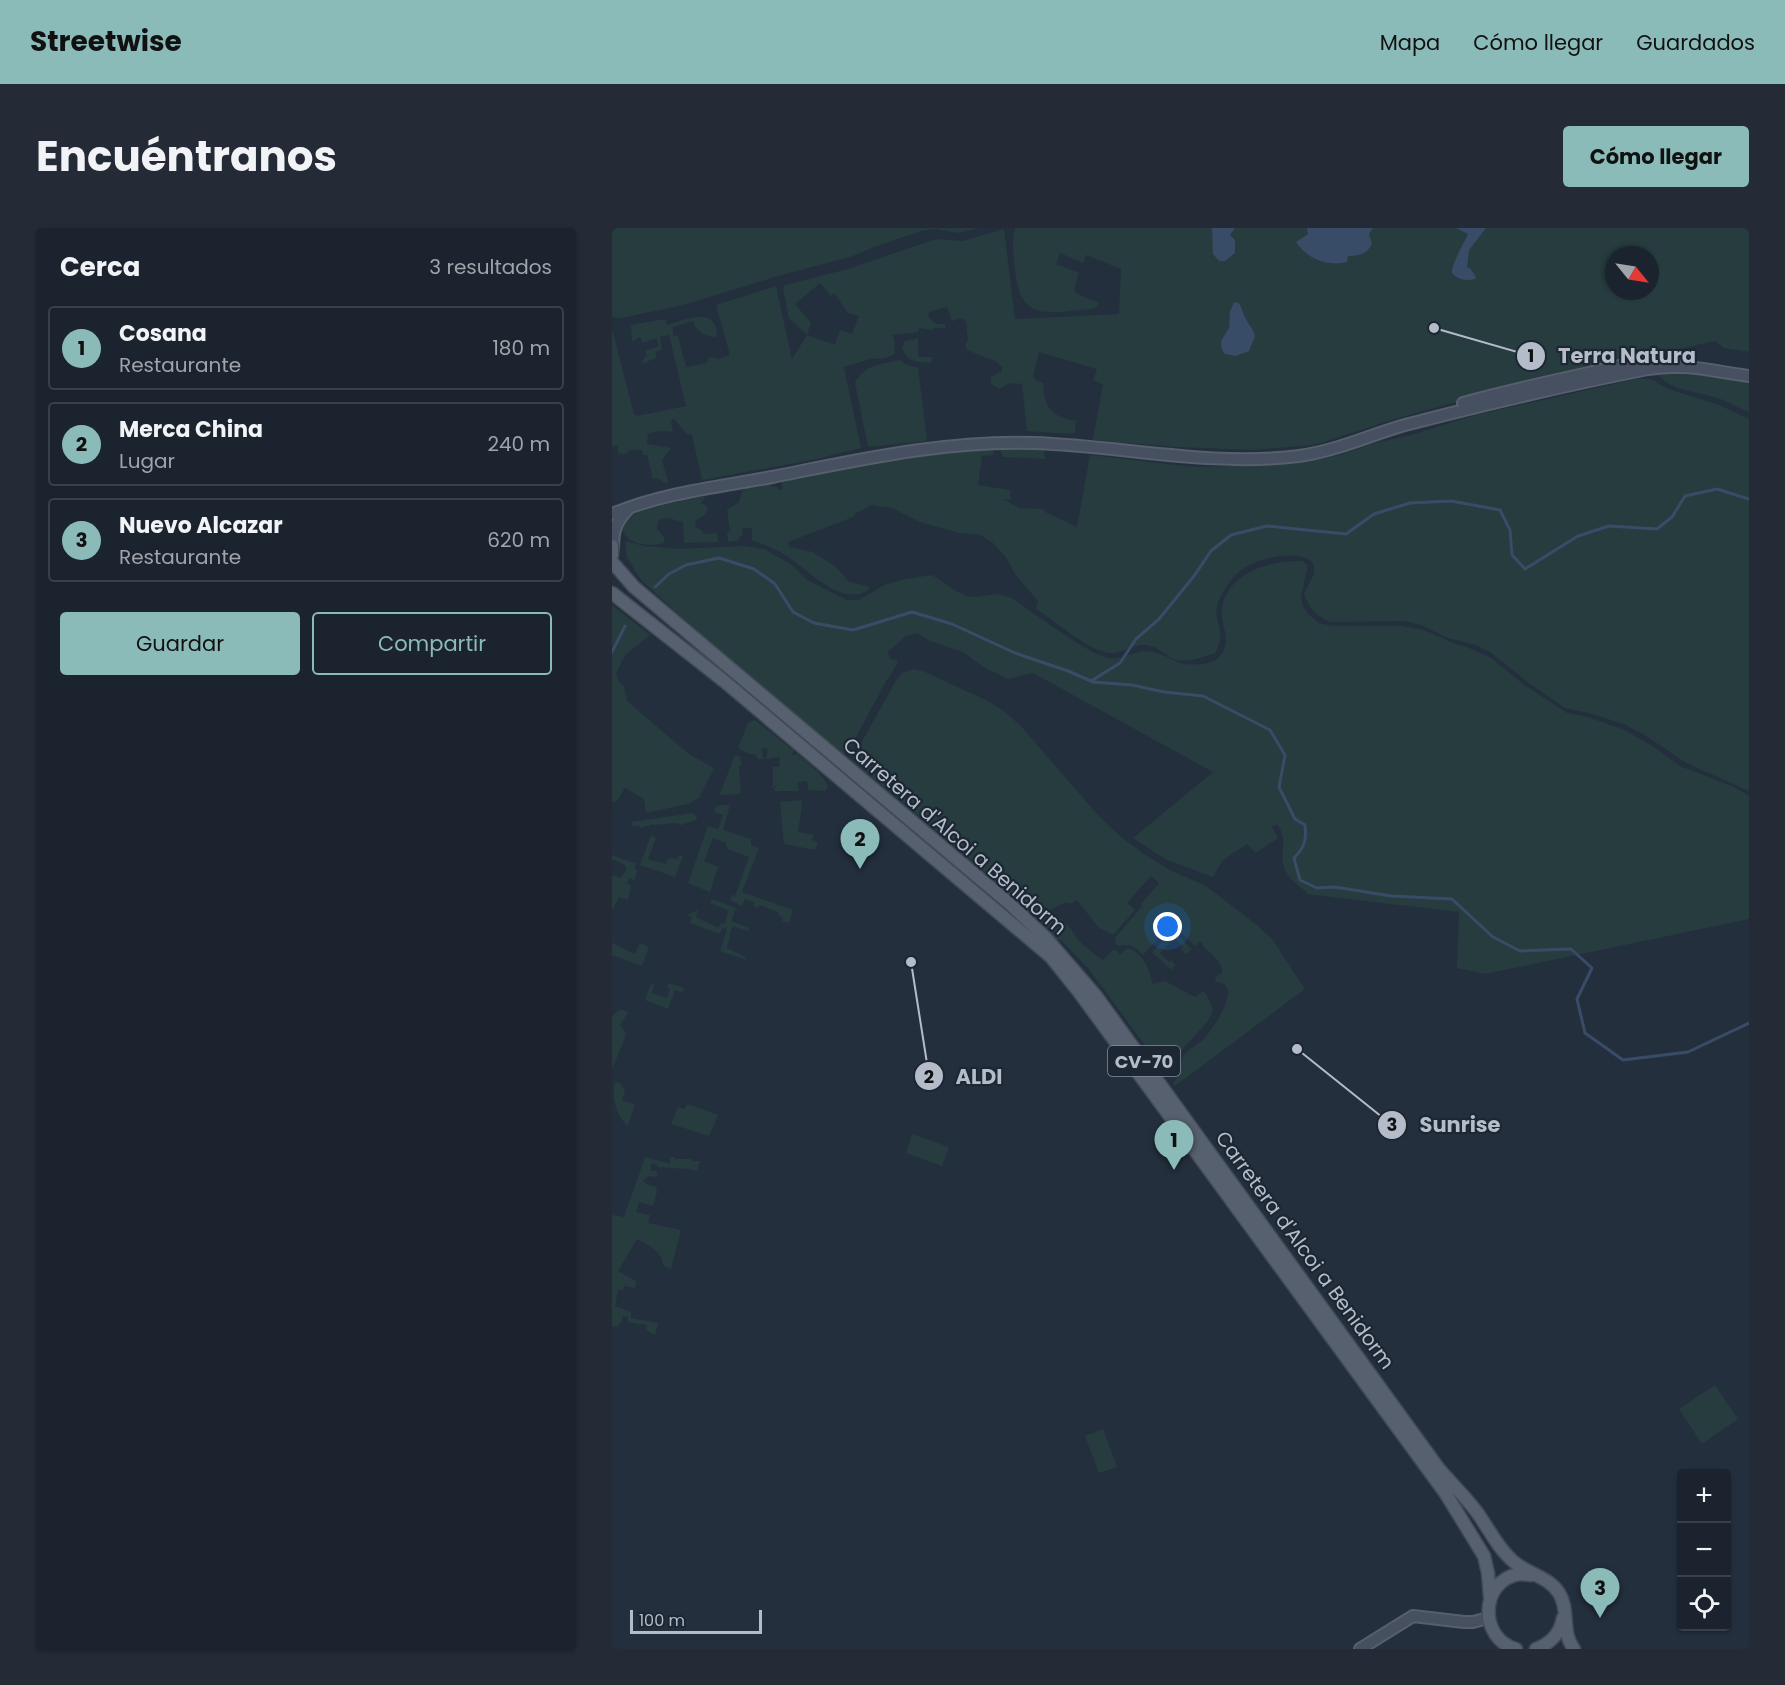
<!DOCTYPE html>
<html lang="es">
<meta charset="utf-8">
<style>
body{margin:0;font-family:Poppins,sans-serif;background:#242b36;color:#f1f3f6}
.controls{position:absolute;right:18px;bottom:18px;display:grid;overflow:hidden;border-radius:6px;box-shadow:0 2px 4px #0004}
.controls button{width:54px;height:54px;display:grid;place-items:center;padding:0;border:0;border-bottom:2px solid #39404a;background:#1b232e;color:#f1f3f6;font:30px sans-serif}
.compass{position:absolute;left:993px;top:18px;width:54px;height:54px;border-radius:50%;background:#1b232e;box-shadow:0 2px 4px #0004;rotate:120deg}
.scale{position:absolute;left:18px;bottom:15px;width:132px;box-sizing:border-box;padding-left:6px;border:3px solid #b4bcc9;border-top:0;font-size:16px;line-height:21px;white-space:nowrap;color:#b4bcc9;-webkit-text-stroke:4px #1d2633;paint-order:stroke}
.you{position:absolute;left:556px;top:699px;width:21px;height:21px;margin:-15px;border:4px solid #fff;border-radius:50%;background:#1a73e8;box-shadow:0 0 0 9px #1a73e833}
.badge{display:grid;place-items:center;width:39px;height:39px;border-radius:50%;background:#8bbbb9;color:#111;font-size:20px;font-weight:700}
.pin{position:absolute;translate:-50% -50px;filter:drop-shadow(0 2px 3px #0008)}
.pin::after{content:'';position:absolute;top:32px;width:21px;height:18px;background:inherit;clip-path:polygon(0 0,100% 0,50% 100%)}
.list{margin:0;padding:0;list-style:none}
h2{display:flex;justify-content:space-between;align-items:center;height:78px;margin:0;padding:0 24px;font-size:26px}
h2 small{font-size:20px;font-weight:400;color:#a0a4aa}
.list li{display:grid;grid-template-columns:39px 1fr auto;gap:18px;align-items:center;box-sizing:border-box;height:84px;margin:0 12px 12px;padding:0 12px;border:2px solid #39404a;border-radius:6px}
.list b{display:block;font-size:22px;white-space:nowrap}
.list p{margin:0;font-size:20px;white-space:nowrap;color:#a0a4aa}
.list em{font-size:20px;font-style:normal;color:#a0a4aa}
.actions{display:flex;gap:12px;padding:18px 24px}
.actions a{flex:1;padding:14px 0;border:2px solid #8bbbb9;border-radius:6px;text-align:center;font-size:21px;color:#8bbbb9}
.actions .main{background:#8bbbb9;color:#111}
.icon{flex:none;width:33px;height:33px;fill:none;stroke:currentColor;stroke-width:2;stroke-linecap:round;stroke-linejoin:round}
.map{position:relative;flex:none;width:1137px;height:1421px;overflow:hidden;border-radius:6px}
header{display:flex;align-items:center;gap:36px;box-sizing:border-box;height:84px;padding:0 30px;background:#8bbbb9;color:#111}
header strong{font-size:28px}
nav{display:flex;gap:33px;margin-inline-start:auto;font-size:21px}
.intro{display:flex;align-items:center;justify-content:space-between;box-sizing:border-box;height:144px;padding:0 36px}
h1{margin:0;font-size:42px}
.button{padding:15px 27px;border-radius:6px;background:#8bbbb9;color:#111;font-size:21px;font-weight:700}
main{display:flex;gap:36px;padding:0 36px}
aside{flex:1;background:#1b232e;border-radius:6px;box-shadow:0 2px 4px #0004}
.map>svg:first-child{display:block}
.green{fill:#263c3f;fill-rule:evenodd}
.water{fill:#394c67}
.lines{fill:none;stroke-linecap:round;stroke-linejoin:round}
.stream{stroke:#394c67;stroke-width:3}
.secondary-casing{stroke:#565f6c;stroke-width:14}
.primary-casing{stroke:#414a57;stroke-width:15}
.secondary{stroke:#465061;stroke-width:10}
.primary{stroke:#56606e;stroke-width:12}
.labels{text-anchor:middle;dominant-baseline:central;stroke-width:4.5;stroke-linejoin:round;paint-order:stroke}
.shield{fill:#1d2633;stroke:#878f9c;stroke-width:1.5}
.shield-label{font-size:18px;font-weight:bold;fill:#b4bcc9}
.street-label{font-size:20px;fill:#b4bcc9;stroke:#1d2633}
.leader{fill:none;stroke:#b4bcc9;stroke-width:2}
.callout-dot{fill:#b4bcc9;stroke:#1d2633;stroke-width:2}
.mark-label{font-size:18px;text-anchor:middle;font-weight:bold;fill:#111}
.callout-label{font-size:21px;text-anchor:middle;font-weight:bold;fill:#b4bcc9;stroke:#1d2633;stroke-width:4.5;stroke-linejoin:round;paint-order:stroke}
</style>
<header>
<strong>Streetwise</strong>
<nav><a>Mapa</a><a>Cómo llegar</a><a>Guardados</a></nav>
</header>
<div class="intro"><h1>Encuéntranos</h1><a class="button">Cómo llegar</a></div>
<main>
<aside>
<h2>Cerca<small>3 resultados</small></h2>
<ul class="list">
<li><span class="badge">1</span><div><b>Cosana</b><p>Restaurante</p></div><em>180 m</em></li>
<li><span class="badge">2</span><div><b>Merca China</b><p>Lugar</p></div><em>240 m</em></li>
<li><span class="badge">3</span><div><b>Nuevo Alcazar</b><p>Restaurante</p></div><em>620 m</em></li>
</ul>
<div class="actions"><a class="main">Guardar</a><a>Compartir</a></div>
</aside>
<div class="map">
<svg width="1137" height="1421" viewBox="0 0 1137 1421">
<rect width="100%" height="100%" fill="#242f3e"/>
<path class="green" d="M0,0H367L346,5L324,1L309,3L262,19L238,29L166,48L71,77L10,90L0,89Z
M403,0H1137V124L1112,120L1103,113L910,156L786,190L702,217L641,222L565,219L481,212L491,156L481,152L485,141L427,124L421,148L424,152L431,155C433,180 438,188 464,193L463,204L460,206L415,203L410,156L398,155L387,161L379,156V149L390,143V139L385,134L355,122L353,117L356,112L354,93H352L350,90L340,93L335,79L317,84L316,89L324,96H333V100H321V102L307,100L306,104L280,107L282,111L283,126L273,130L258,131L232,139L249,220L200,232L90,252L80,207L75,206L62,191L59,193L61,204C53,202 44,203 36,206L35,216L59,220L50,232L56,254L54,256L45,250L41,251L35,227H31L30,222H18L13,226L6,225V217L0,218V101L22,186L25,188L74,178L57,107L48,109L50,122L43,124L45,130L31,135L30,133L35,128L33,123L47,118L44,110L31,115L28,109L20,114L19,97L53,91L55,97C73,92 104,77 105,107L103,109C93,108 83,103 81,93L61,99V107L66,108L74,139L95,135L96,130L99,129L106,131L118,127L104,77L164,58L180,131L195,107L177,90L171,60L173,57L236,41L324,11L350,13L392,1L403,91L507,86L509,41L474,27L471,35L448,25L444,36L467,45L462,61L465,66L487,75L485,79L479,81C437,84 408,96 403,42C402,28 399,14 403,0ZM1002,27H1038V63H1002ZM208,55L219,68L222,65L236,85L247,88L240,106L228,102L223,117L195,107L199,95L183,76Z
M306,110V129H320L319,135C305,134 296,135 290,120L293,113Z
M288,132L295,137L306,140L315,213L256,219L243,155C251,137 270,136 288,132Z
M1045,146L1084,147L1137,154V184C1125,180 1114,172 1102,169C1083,163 1060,163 1045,146Z
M1024,151H1039L1056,161L1107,177L1137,191V563L1074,535L1036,509L1014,497L981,486L953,480L918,456L878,424L864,417L836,410L809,397L793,393L719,394C703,387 698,382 692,366L702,346V336C687,320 649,330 632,340C622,346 612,361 607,372C598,391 617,401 603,425C591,429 571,437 559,430C551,425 544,418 534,417C522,416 512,425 499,425C476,424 444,392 424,381L426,373L403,346L393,328L380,314L368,307L347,305L308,294L280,280L260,277L244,285L241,289L176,314L177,319L201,324L225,340L237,354L256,358L257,361C232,381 196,342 175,328C164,321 152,317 140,312V300H131L130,308L127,309V312L116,314L115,304L118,303L115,282L127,274L131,262L134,260L142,256L158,255L160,259L165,258L166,262H170V253L262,233L321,224L381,222V227L370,228L366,257L398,262L399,272L391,271L407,280L432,281L433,284L465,299L478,227L582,239L683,236L728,227L763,215L799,207L864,187Z
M408,220L432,222L433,231L391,229L388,221Z
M94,268L88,276H92L96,281L93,287L84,292L83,298L90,303L91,306L105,305L106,314L72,315L71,294C61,292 56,287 46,293L45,301L52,309V315C35,320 8,316 9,293L18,284L21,285L37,280V277L54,272L65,274Z
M13,313L32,318L66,321L133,318L152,321L179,336L195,352L235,372H247L272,357L294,351L320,347L344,363L355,368L362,369L386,366L400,370C419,383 478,428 497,430C514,432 524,420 541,424C562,429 564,439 589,436C594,436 602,434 606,430C623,414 607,397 610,379C617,343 661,332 691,333L696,338L689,368L691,378L697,387L707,395L721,398H790L812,402L841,415L855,419L879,430L911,456L955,485L973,488L1010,501L1042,519L1068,538L1122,559L1137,568V691L873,746L845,740L847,684L694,666L695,664C686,658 675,649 672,639C667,623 677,613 665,596L660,599L666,610L644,625L635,616L611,632L601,649L553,631L521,610L601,544L421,445L396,451L373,440L351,424L318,413L306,405L294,408L276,424L278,431L285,432L286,435L273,455L236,524L230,526L97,414L30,353L15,330Z
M0,377L38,407L14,426L4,445L7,454L12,458L15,473L77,526L102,540L87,570L76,576L34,585L32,571L13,560L5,573L0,574Z
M301,441L311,443L376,473L393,484L409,498L484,585L509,609L532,626L558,642L594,658L645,697L660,711L693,761L563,858L561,855C572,845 566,834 573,826C578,820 586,816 592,811C600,802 621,771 615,760C613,755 608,755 603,753L604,749L611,744C608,733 601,726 592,720L590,715L588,713L583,718L560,696L531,727C521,718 522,715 506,718L504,716L503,710L530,678L529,676L547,655L539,648L515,675L523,682L501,707L486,699L465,672L457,676L454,674L438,682L418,684L345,620L243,535L241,530L283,454L290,445Z
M143,492L182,523L179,528L185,526C197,535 209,545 216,558L213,563L196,562L195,553L186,554L187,563H162L166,554L161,561V539H167L168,529L154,531L156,521L150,520L151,531H146L143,526H137L126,520L136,495Z
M123,527L128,529L130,537L127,538L129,566L109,567L108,565Z
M189,572L190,577L186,604L202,607L200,612L206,614L203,622L172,616L168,574Z
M108,577H118L111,602L139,611V617L147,620L130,664L181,682L177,695L170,693L171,689L167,687V685L148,677L146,680L141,678L143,675L133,671L130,678L118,672L120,667L123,668L137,629L115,621L114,615L101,610L92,633L106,639L98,664L76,655L96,598L106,601L111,587L102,584L104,579Z
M81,585L85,588L84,592L69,597L64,595L42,597V596L28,600L27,597L21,599L19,594Z
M39,607L44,610L36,631L54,636L56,630L65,631L67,627L71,628L63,649L28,637Z
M0,627L25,636L22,639L25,643L22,652L17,650L15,656L19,657L16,672L7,669L0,683V647L9,650L15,641L13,637L0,631Z
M100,671L124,680L119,693L137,700L136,703L120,698L115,720L135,730L134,732L108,723L115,701L110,700L108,706L78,695L80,689L76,687L86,682L84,689L106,700L109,695L112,696L117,683L98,675Z
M434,686C457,688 459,707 475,720C480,724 485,728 491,732L501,722L506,723L507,727L516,720C532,726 537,741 541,756L553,753L583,769L591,763L595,767L601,782L595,794L566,826L563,840L554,846L476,740L449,712L443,711L437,705V701L426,691Z
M559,704L561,706L562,704L580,721L574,726L569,721L571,719L562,710L548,725L557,734L559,732L563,737L559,742L540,724Z
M0,715L23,726L28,715L37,719L30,738L0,727Z
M57,755L72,760L71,765L63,762L56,781L33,772L39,756L42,757L40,765L55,770L58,761L55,759Z
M7,782H11L16,785L8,797L14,805L13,810L0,841V788Z
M3,854L8,855L13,863L10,872L23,877L16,897L13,896C3,881 0,872 3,854Z
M76,876L106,887L97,908L59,896L66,879L72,881Z
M300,906L337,919L330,938L294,925Z
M33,929L58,936V929H62L63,931H78L81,933H88L85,943L74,940L73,941L46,939V937L39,935V943H45V949L36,948L31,953L36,957L44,959L45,964L41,978L27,974L24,984L38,987L36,995L69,1002L59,1041L51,1037C50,1023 36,1017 25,1011L6,1043L24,1053L23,1060L12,1058L11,1062H6L3,1078L19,1084V1090L46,1095L43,1107L34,1102L35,1097L16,1094V1089L11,1088L9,1095L4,1099L0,1098V987L12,989Z
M1103,1157L1126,1191L1090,1216L1067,1181Z
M491,1201L505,1239L487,1245L473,1208Z"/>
<path class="water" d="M600,0H623L618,7L623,12V25L613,33H607L601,26Z
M695,0H761L757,6L760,16C755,26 747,28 736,28L735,34C716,39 695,31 684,14L696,6Z
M844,0H874L857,22L855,40H858L864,49L863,51C854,53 846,52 840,45C839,37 852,15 856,6Z
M622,74L627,75C630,80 630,84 633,89C636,96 641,100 643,108L637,123L624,128L613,126L610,122L609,113L617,100L618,84Z"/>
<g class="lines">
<path class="stream" d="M43,359L57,346L74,337L107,330L142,341L163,356L181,384L202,395L241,402L300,384L340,396L403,425L456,443L479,453L508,435L524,411L547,391L582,348L599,323L619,307L655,298L734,306L762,286L798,275L839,273L888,282L898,302L900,327L913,341L966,308L997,298L1045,301L1060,289L1073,268L1105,261L1137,271
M0,424L13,398
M480,454L520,457L552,464L591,468L658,502L673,527L667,559L683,591L693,597C695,612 692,620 682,630L688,652L705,660L723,659L779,668L840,671L881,709L908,723L959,721L980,740L965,771L973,805L1011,832L1076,824L1137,795"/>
<defs>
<path id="secondary" d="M851,175C891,164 931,155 972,146C1006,138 1041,129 1077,131
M0,286C50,265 106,259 160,249C246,232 334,212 422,215C511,218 598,239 687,228C724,223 758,207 793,197C874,176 955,157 1036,141C1075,135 1099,143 1137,148
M1,320C1,302 4,294 16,281
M748,1421L801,1388L852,1394H861L876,1390"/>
<path id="primary" d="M0,318V327
M0,334L22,359L398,676L433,709L484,768L827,1241C839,1255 853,1268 864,1283C876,1299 886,1321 902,1334C916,1346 937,1349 947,1365C958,1382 949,1405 962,1421
M0,365L112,453L439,729L467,764L834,1266L872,1328L876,1345L878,1369
M904,1421C867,1411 867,1353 907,1346C911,1346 917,1347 921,1347
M924,1421C939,1415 948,1406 951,1390"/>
</defs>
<use href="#secondary" class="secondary-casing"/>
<use href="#primary" class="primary-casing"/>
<use href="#secondary" class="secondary"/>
<use href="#primary" class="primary"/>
</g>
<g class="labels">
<rect class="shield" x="496" y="818" width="72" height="30" rx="4.5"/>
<g class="shield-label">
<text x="532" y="833">CV-70</text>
</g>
<g class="street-label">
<text transform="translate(343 608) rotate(41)">Carretera d'Alcoi a Benidorm</text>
<text transform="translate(693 1022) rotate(54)">Carretera d'Alcoi a Benidorm</text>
</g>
</g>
<path class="leader" d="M822 100L919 128M299 734L317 848M685 821L780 897"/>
<g class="callout-dot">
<circle cx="822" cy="100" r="6"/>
<circle cx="299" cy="734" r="6"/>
<circle cx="685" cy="821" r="6"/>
<circle cx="919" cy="128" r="15"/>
<circle cx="317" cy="848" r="15"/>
<circle cx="780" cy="897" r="15"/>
</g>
<g class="mark-label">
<text x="919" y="134">1</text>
<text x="317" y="855">2</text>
<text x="780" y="903">3</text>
</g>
<g class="callout-label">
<text x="1015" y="135">Terra Natura</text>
<text x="367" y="856">ALDI</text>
<text x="848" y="904">Sunrise</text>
</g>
</svg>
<div class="controls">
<button>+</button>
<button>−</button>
<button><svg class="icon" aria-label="locate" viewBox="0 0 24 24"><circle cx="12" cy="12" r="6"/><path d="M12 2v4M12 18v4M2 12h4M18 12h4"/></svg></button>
</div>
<svg class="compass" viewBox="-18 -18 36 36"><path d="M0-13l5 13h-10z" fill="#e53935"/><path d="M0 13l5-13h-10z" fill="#a0a4aa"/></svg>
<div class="scale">100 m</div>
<div class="you"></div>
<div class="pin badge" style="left:562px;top:942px">1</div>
<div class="pin badge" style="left:248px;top:641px">2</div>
<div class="pin badge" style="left:988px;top:1390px">3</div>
</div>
</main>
